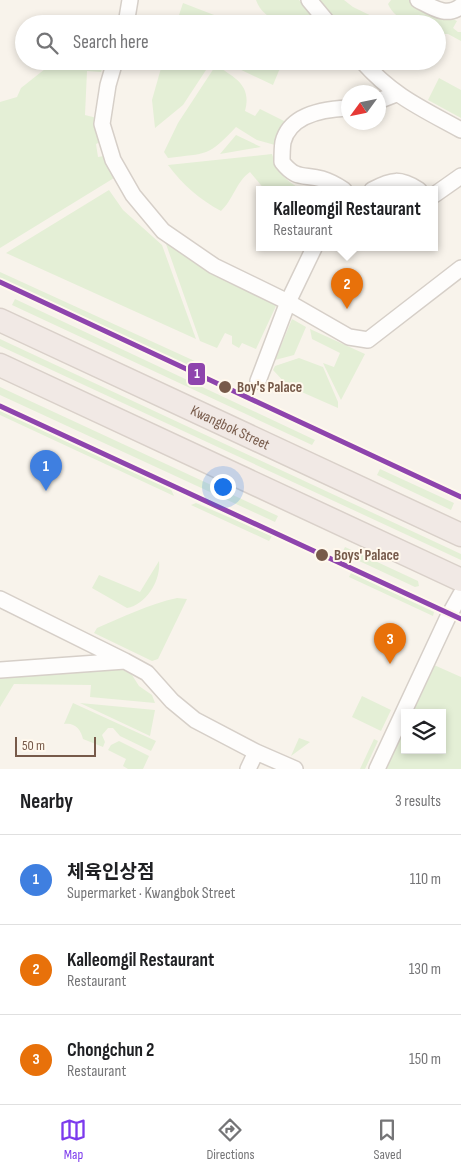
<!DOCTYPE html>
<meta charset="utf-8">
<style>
body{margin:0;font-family:"Sofia Sans Condensed","Noto Sans KR",sans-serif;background:#f2f2f2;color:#202124}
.controls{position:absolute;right:15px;bottom:15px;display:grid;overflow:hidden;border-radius:0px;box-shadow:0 2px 8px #0003}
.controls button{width:45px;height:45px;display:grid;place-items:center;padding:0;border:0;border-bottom:1px solid #e0e0e0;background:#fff;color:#202124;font:25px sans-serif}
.compass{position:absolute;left:341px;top:85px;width:45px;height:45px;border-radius:50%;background:#fff;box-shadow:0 2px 8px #0003;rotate:237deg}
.scale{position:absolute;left:15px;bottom:12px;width:81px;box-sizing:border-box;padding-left:5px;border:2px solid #775a4a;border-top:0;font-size:14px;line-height:18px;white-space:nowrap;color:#775a4a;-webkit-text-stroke:4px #fff8ed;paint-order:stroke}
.you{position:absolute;left:222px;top:486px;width:18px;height:18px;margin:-12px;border:4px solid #fff;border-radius:50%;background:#1a73e8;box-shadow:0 0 0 8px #1a73e833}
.badge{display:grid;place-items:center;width:32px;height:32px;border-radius:50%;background:#7c3aed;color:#fff;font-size:16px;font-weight:700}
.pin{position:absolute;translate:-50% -41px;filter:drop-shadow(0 1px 2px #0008)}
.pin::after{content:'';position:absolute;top:26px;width:18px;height:15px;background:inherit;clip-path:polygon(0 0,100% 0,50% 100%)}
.popup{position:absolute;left:256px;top:186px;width:182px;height:65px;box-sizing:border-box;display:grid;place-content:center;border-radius:0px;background:#fff;filter:drop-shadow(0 1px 4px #0005);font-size:16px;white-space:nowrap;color:#757577}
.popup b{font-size:19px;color:#202124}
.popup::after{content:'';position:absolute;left:50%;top:100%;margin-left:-10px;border:10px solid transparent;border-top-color:#fff}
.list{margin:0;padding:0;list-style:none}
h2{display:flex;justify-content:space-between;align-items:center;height:65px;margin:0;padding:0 20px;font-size:21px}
h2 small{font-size:16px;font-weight:400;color:#757577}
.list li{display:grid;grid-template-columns:32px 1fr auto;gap:15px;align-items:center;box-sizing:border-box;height:90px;padding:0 20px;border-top:1px solid #e0e0e0}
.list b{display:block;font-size:19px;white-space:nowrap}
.list p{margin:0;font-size:16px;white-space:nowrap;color:#757577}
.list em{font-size:16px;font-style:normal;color:#757577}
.icon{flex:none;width:28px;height:28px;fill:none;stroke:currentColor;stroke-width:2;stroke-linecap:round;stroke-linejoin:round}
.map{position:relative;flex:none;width:461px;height:769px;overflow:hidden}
.search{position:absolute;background:#fff;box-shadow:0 2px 8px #0003;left:15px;right:15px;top:15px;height:55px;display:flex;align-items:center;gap:12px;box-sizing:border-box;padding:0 18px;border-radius:28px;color:#757577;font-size:19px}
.sheet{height:335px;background:#fff}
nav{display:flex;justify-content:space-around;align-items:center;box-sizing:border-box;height:70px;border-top:1px solid #e0e0e0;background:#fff;font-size:14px;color:#757577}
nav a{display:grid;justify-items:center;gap:2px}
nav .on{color:#7c3aed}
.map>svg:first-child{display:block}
.green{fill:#e4efd6}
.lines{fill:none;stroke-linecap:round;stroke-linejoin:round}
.minor-casing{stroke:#d6cfc8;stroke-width:18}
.highway-casing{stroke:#d9d0c9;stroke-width:25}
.minor{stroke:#fefdfc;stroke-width:15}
.highway{stroke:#f1e9e5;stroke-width:22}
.tram-1-casing{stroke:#fff8ed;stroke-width:9}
.tram-1{stroke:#8e44ad;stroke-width:5}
.stop-dot{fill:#775a4a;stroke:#fff8ed;stroke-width:2}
.labels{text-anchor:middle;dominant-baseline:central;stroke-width:4;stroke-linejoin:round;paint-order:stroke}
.stop-label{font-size:15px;font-weight:bold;fill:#775a4a;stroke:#fff8ed;text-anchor:start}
.street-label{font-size:15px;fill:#775a4a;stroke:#fff8ed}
.line-badge{stroke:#fff8ed;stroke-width:2}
.badge-label{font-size:14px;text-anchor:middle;font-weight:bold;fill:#fff}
</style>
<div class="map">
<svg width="461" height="769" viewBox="0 0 461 769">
<rect width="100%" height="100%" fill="#f8f3eb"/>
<path class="green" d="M256,0H299L321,24C297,24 266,27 256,0Z
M317,0H344L353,7L388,24H336Z
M391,0H412L457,21L453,28L458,32H461V41L448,34H437V24C419,24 396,23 388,4Z
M183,3L227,20L233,24H176Z
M55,61H105L101,72L87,71L85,115L97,118L102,141L96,144L98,157L104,156L114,178L0,248V102L17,97L21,88Z
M163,61H178L206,70L183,105L155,128L152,100Z
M229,61H283L273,85L235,67Z
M216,65C235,78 252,85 245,111L255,116L260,109L286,122L275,145L257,140L236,127C208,157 207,153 168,158L164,152L178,123Z
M439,78L461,90V118L428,100Z
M236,135L261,147L220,154Z
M272,154C277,172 286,181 302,190H265L250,172C236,182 233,200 221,211C199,199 183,185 168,165Z
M109,190L123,210L162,245L196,339L6,253Z
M170,242L275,299L276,306L256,349L242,343L239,348L232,344V336L225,333L217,348L200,341L166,244Z
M0,272L199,363L196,369L0,279Z
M15,299L315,440L312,445L12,305Z
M292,319L306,327L294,355L275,360Z
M310,329L365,354L341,400L323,363L334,367L340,353L312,339Z
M0,339L461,554V560L0,346Z
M299,358L323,367L338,402V408L288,386L273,370L275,366Z
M0,387L278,516L275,522L0,395Z
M0,409L171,489L174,496L0,415Z
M380,469L454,503L451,510L377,475Z
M196,503L272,536L269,541L191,505Z
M345,547L418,581L419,586L415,587L342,553Z
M159,561C161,580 147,604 127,608L92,588L99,575L140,592Z
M351,573L434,612L433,616L349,577Z
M177,598L187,599L158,659L152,661L94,633L97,628C123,617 149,604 177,598Z
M434,665L461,677V769H385L405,728V750H442V713H412Z
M110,667L123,670L132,675L139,686L152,695L155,703L90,697L91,685L14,684L0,707V677Z
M362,696L391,710L381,731L352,717Z
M73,703L156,741L151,751L120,736L113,728H108L102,735L105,742L103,747L83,739C81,729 74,722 64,724Z
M80,703L155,710L150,736Z
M299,738L310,742L291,756Z
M374,739L378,741L365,769H360Z
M119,741L149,756L143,769H128L123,766L126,759L108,750L111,745Z"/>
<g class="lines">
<defs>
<path id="minor" d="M309,0L329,24
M418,0C432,7 447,18 461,6
M126,24L130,0
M115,61L108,85L102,124L113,160L133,195L163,231L214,266L288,302L258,381
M362,61C393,96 421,108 461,130
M378,101L396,94
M344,190C338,186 329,181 322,179C303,174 296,180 282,162C282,156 282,148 283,142C290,114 324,109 348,108
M372,190C392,179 400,178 419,190
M434,195L461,176
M314,248L288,302L349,337L368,340L461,268
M0,599L125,661
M0,670L125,661L147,673L172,701L195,720L256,752
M248,769L256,752L295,769
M377,769L447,619L461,594"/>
<g id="highway">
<path id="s1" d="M0,320L461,535"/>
<path d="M0,365L461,580"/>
</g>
</defs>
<use href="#minor" class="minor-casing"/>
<use href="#highway" class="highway-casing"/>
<use href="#minor" class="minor"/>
<use href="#highway" class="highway"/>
<defs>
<path id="tram-1" d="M0,282L461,497
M0,406L461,619"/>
</defs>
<use href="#tram-1" class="tram-1-casing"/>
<use href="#tram-1" class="tram-1"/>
</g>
<g class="stop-dot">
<circle cx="225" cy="387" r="7"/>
<circle cx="322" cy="555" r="7"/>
</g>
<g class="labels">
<g class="stop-label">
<text x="237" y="387">Boy's Palace</text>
<text x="334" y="555">Boys' Palace</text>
</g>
<g class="street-label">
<text stroke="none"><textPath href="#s1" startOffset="254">Kwangbok Street</textPath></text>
</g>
</g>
<rect class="line-badge" x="187" y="362" width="19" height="24" rx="5" fill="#8e44ad"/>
<g class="badge-label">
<text x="197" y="378">1</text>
</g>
</svg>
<div class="controls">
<button><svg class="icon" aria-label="layers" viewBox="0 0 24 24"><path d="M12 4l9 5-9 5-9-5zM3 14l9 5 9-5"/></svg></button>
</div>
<svg class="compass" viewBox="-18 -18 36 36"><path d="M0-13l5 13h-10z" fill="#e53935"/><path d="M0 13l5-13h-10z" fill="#757577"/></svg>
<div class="scale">50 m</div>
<div class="you"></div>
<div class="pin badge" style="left:46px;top:491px;background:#3f7fe0">1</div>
<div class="pin badge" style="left:347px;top:309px;background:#e8710a">2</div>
<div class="popup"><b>Kalleomgil Restaurant</b>Restaurant</div>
<div class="pin badge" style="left:390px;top:664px;background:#e8710a">3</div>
<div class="search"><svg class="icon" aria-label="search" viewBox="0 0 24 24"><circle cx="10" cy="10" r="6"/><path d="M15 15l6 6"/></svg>Search here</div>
</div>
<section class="sheet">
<h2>Nearby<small>3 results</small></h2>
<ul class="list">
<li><span class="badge" style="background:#3f7fe0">1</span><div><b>체육인상점</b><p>Supermarket · Kwangbok Street</p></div><em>110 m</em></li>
<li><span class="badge" style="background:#e8710a">2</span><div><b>Kalleomgil Restaurant</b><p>Restaurant</p></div><em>130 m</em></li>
<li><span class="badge" style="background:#e8710a">3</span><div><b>Chongchun 2</b><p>Restaurant</p></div><em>150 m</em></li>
</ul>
</section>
<nav>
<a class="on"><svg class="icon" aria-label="map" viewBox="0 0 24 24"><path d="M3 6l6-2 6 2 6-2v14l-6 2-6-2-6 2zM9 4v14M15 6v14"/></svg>Map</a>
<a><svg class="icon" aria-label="directions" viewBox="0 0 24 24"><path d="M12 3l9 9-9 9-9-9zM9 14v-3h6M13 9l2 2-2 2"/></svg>Directions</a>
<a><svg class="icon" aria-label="saved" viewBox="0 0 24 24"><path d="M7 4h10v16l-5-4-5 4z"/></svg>Saved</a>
</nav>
